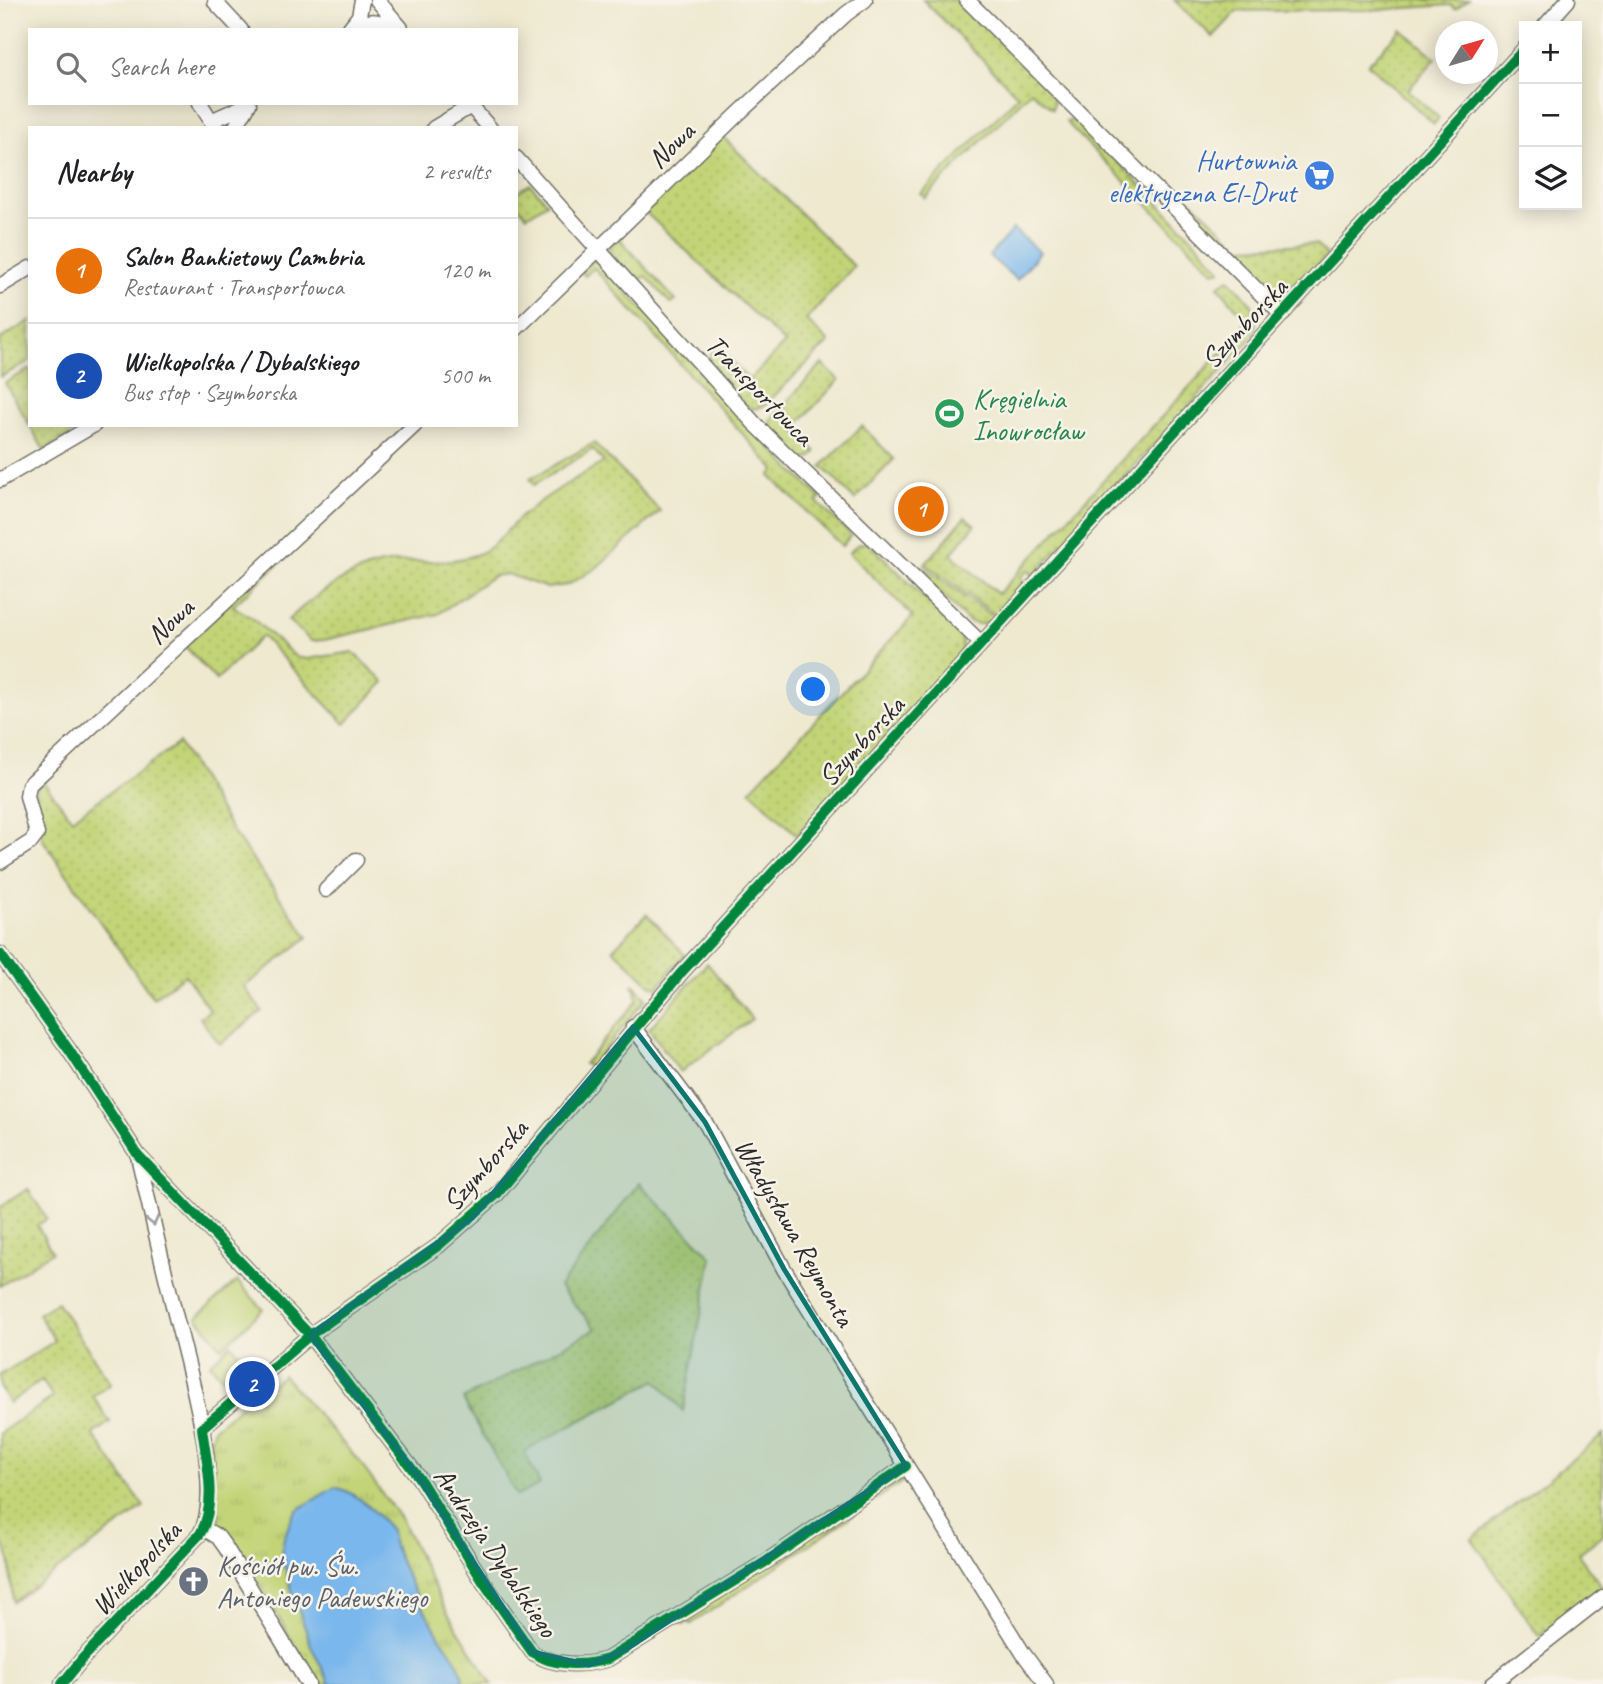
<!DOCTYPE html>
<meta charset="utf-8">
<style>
body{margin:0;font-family:Caveat,sans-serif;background:#f6f6f6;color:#202124}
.controls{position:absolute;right:21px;top:21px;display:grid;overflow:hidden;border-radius:0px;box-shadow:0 4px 18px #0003}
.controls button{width:63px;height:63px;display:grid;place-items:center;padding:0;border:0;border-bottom:2px solid #e0e0e0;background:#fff;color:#202124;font:35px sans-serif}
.compass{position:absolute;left:1435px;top:21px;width:63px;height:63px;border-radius:50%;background:#fff;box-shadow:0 4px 18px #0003;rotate:53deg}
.you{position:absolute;left:814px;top:690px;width:24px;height:24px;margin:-18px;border:5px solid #fff;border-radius:50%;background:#1a73e8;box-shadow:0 0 0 10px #1a73e833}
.badge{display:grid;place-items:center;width:46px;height:46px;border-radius:50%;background:#c8321e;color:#fff;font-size:23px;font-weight:700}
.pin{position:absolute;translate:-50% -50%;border:4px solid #fff;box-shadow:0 2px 7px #0006}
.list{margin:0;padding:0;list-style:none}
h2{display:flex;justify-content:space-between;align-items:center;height:91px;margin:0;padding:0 28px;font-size:30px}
h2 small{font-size:23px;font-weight:400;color:#757577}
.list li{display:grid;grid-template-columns:46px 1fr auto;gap:21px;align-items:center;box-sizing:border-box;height:105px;padding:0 28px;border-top:2px solid #e0e0e0}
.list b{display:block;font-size:26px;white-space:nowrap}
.list p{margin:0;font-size:23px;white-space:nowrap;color:#757577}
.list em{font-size:23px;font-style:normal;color:#757577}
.icon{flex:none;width:38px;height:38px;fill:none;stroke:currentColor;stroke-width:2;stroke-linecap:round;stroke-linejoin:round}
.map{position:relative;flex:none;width:1603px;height:1684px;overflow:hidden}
.search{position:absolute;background:#fff;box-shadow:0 4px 18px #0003;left:28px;top:28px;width:490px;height:77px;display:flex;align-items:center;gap:18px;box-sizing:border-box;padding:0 24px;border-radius:0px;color:#757577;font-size:26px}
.panel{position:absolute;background:#fff;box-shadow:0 4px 18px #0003;left:28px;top:126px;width:490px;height:301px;border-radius:0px}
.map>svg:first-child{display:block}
.grass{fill:url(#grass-dots);stroke:#768051;stroke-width:2}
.park{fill:url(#park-tufts);stroke:#768051;stroke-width:2}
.pitch{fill:#c2d477;stroke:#768051;stroke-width:2}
.water{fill:#79b7ec;stroke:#52718c;stroke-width:2}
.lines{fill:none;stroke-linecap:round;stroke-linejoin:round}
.minor-casing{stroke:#706e65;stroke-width:17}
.minor{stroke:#fff;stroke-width:14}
.cycleway-casing{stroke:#f7f3e8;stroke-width:15}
.cycleway{stroke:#00873e;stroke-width:10}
.oneway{stroke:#a0a0a0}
.marked{fill:#0f766e;fill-opacity:0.2;stroke:#0f766e;stroke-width:5;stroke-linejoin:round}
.labels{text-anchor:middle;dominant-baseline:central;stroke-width:5;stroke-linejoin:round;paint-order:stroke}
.street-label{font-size:28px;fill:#2b2b2b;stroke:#f7f3e8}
.shop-label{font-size:28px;fill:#366cbe;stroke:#f7f3e8;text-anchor:end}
.leisure-label{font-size:28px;fill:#27864d;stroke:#f7f3e8;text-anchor:start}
.worship-label{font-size:28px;fill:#5b616d;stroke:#f7f3e8;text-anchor:start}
</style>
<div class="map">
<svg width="1603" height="1684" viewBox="0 0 1603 1684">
<defs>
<pattern id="grass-dots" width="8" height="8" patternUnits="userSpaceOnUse" patternTransform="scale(1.75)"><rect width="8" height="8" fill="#c2d477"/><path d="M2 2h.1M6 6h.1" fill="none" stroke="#a7b667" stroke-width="1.8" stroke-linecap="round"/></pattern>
<pattern id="park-tufts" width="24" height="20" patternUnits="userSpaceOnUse" patternTransform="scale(1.75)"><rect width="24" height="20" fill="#c2d477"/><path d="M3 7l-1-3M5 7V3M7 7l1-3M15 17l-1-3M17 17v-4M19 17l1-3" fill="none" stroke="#a7b667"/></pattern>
</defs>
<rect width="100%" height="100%" fill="#f7f3e8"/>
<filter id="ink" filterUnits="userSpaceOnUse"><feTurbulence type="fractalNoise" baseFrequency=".0143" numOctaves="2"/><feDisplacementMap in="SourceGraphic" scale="14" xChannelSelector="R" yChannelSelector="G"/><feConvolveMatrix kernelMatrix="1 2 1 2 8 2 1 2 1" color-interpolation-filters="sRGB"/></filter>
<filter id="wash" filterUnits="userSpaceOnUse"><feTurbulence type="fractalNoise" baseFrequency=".00686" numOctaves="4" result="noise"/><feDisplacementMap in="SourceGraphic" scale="28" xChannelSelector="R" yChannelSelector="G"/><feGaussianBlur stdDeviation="1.57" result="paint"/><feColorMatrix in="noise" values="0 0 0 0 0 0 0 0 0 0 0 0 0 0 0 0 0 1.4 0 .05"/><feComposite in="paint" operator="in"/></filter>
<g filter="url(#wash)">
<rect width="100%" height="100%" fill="#efe9d0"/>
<path class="grass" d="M923,0H958L1051,92L1054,102L1052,109L1031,91L925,198L921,194L1018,96Z
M1174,0H1468L1455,9L1451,5L1377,10L1237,11L1213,37Z
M1401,29L1436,58L1408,90L1439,118L1434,124L1368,64Z
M1072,120L1081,123L1200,246L1221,270L1214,272L1066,122Z
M722,136L854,266L806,320L829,342L764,406L753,409L746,406L707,361L712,351L718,347L749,380L785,343L645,212Z
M530,184L547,203L527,216L516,204V193Z
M1193,202L1240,247L1315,244L1327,255C1317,265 1305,285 1292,290C1265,299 1208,232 1189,214V207Z
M622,236L621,240L676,301L671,304L646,276L636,283L608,250L618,237Z
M596,259L784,462L821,498L817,502L851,535L842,546L770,476L775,470L594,268L585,276L581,271Z
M1229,279C1247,298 1267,313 1250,340L1033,576L1028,570L1020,578L1026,584L997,616L925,564L965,517L975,525L951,554L998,594L1244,328V317L1218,286Z
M30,321V361L0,377V339Z
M822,364L839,380L794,428L816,452L812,457L802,461L771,428L770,422L776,413Z
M30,369V425H86L44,450L5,383Z
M862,426L894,459L855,500L822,466Z
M594,443L660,511L595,569L567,585L547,588L507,574L493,576L438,614L324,640L311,641L288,620C317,593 355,566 395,562C421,560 450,564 475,555C495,549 508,527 524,514C548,494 577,478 604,462L593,449L534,485L530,479Z
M360,482L362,485L349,499L233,606L252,618L296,657L307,659L353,652L384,682L345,724L262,636L216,680L184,645Z
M868,542L957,630C964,641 963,648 958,659L797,835L750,790L913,616L849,553L857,545Z
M923,567L995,618C986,626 977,626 967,620L926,580Z
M179,743L233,832L308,937L244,987L262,1011L220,1044L200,1018L210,1010L185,975L153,998L43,840L34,800L35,791L43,781L72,819Z
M647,914L685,955L667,974L668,975L658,987L652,986L613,949Z
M707,963L752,1019L680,1072L649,1029Z
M634,984L646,999L590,1067L584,1064L637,1001L636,990L632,986Z
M639,1183L712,1257L683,1411L656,1380L524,1451L540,1484L517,1496L463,1399L596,1329L559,1287Z
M28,1189L47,1219L37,1225L52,1252L0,1286V1207Z
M57,1302L111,1384L93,1396L110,1422L93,1434L144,1507L13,1602L9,1557L0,1537V1433L53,1397L42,1380L9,1403L0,1388V1375L55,1341L38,1314Z
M1603,1435V1535L1578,1554L1603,1588L1539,1636L1472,1539Z
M900,1475L908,1478L691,1624L688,1622L683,1625L681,1621Z"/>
<path class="park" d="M231,1344L250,1365L228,1384L210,1364Z
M283,1375L358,1460L402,1521L444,1607L492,1684H318L235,1544L229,1546L216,1526L210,1441L214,1428L254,1395L260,1401L268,1393L265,1389Z"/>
<path class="pitch" d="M237,1281L263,1309L222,1348L197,1317Z"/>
<path class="water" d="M1013,229L1040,252L1017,280L989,256Z
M335,1487C358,1493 376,1512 391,1530C391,1552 427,1615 439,1635C449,1650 464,1666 463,1684H330L312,1648L291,1588L282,1557L283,1541L292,1517L297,1510Z"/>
</g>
<g filter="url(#ink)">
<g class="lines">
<defs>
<path id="minor" d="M362,0L359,16L349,29C369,20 375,17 395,30
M377,0L401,28
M967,0L1282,315
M215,2L241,30
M1545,26L1568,0
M200,103L215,127
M468,103L490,128
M211,121L249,104L235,128
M434,128L471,106
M516,158L754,423L981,643
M0,286L30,268
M516,329L737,115L846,14L865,0
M0,480L94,425
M0,862L31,842L37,834L27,796L29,785L415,425
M326,890L356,860
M0,954L69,1050L138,1155L310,1335L419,1478L484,1583L532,1652C552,1667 586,1666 608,1659L767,1561L906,1466
M633,1027L705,1122L784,1269L818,1324L1023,1653L1046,1684
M202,1428L310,1335L438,1246L497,1194L681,973L1524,49
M203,1528L218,1537L226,1548L308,1684
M62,1684L83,1658L200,1534C227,1489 183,1350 171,1297C159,1250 149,1203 138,1156
M1492,1684L1603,1597"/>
</defs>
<use href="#minor" class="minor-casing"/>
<use href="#minor" class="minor"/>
<defs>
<path id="cycleway" d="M0,954L69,1050L138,1155L310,1335L419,1478L484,1583L532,1652C552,1667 586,1666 608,1659L767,1561L906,1466
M62,1684L83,1658L200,1534C218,1504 206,1460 202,1428L310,1335L438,1246L497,1194L681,973L1524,49"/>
</defs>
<use href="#cycleway" class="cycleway-casing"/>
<use href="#cycleway" class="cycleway"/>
</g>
<defs><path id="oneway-chevron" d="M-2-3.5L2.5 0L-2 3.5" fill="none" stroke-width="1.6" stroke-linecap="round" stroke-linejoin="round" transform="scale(1.75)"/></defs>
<use class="oneway" href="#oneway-chevron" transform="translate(153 1221) rotate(77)"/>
</g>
<path class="marked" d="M633,1027L705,1122L784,1269L906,1466L625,1650L589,1665L532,1652L419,1478L310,1335L472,1218Z"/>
<defs>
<symbol id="supermarket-disc" viewBox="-11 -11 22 22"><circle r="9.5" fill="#3f7fe0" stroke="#f7f3e8"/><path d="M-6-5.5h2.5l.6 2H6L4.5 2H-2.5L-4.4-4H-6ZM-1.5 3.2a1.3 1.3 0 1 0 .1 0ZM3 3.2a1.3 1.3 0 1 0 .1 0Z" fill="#fff"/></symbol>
<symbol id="stadium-disc" viewBox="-11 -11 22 22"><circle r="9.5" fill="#2e9e5b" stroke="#f7f3e8"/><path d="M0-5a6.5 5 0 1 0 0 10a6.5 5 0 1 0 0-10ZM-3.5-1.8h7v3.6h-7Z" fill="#fff"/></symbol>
<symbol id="church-disc" viewBox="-11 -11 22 22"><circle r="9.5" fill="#6b7280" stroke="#f7f3e8"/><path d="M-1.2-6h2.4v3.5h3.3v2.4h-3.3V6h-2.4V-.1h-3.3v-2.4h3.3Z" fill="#fff"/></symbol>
</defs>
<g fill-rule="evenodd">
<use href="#supermarket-disc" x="1302" y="158" width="35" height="35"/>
<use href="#stadium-disc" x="932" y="396" width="35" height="35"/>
<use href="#church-disc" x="176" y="1564" width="35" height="35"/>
</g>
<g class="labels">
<g class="street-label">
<text transform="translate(671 145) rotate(-44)">Nowa</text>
<text transform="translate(1244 323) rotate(-47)">Szymborska</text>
<text transform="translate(760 390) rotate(46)">Transportowca</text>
<text transform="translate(170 621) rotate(-43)">Nowa</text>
<text transform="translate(861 741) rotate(-47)">Szymborska</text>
<text transform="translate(485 1165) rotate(-48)">Szymborska</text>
<text transform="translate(795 1232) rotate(60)">Władysława Reymonta</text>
<text transform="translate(496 1552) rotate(56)">Andrzeja Dybalskiego</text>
<text transform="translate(136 1568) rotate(-47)">Wielkopolska</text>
</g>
<g class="shop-label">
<text x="1296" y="160">Hurtownia<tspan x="1296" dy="32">elektryczna El-Drut</tspan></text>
</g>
<g class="leisure-label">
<text x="973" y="398">Kręgielnia<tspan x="973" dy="32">Inowrocław</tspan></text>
</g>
<g class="worship-label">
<text x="217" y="1565">Kościół pw. Św.<tspan x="217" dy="32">Antoniego Padewskiego</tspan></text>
</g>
</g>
</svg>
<div class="controls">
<button>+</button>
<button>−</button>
<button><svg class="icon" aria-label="layers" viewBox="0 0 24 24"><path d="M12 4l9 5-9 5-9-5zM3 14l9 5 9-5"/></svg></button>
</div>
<svg class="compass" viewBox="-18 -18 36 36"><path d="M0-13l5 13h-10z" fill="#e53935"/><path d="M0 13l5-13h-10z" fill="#757577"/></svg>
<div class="you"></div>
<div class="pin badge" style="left:921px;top:509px;background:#e8710a">1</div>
<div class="pin badge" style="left:252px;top:1384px;background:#1a4fb4">2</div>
<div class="search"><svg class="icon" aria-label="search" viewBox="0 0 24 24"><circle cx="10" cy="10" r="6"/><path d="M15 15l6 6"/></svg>Search here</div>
<section class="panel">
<h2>Nearby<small>2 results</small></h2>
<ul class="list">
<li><span class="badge" style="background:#e8710a">1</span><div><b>Salon Bankietowy Cambria</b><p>Restaurant · Transportowca</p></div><em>120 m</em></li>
<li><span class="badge" style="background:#1a4fb4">2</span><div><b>Wielkopolska / Dybalskiego</b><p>Bus stop · Szymborska</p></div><em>500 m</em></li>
</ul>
</section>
</div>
